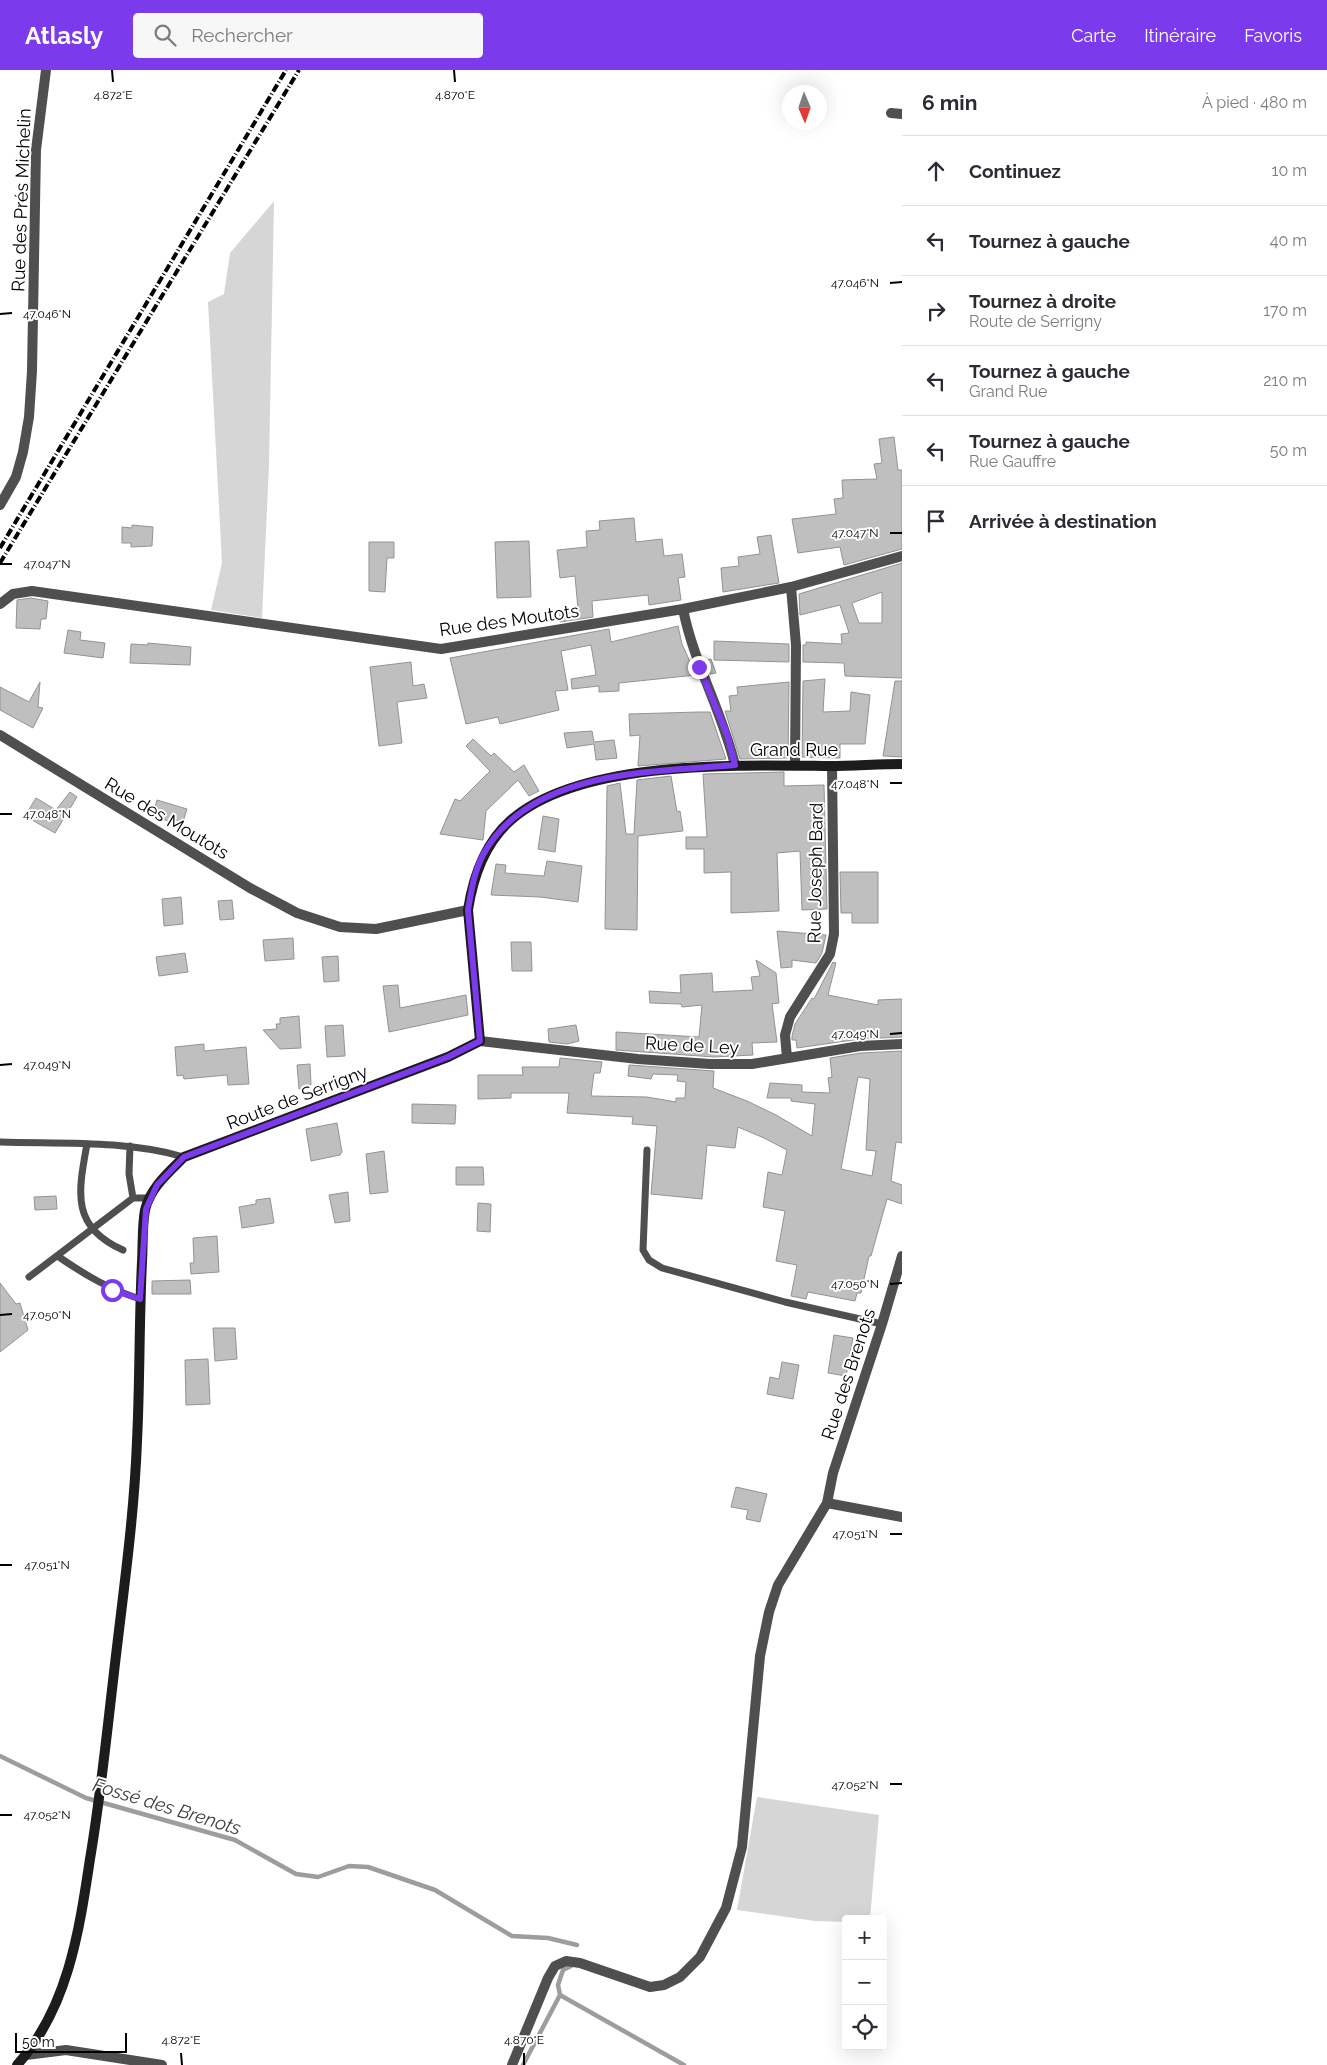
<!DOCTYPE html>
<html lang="fr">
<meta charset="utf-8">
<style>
body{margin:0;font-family:Raleway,sans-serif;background:#f7f7f7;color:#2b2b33}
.controls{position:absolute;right:15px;bottom:15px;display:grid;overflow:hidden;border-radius:5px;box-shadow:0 5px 20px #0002}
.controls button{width:45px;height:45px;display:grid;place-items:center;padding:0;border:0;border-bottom:1px solid #e1e1e2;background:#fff;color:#2b2b33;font:25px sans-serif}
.compass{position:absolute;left:782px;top:15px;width:45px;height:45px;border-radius:50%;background:#fff;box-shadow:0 5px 20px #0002;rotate:178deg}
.scale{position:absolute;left:15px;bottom:12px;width:112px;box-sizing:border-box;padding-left:5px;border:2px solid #000;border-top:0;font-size:14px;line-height:18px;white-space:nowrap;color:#000;-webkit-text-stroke:4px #fff;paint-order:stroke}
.stop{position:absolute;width:15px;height:15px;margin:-11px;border:4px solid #7c3aed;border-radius:50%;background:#fff}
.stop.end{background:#7c3aed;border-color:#fff;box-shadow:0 1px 5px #0008}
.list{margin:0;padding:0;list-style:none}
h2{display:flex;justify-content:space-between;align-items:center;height:65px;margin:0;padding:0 20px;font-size:21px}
h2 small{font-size:16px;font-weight:400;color:#7c7c81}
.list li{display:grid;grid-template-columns:32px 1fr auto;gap:15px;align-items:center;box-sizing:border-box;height:70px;padding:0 20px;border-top:1px solid #e1e1e2}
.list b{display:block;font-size:19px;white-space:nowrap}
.list p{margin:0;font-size:16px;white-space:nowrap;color:#7c7c81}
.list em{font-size:16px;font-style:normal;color:#7c7c81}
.icon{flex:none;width:28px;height:28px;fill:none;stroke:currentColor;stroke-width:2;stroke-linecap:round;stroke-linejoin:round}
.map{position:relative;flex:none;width:902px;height:1995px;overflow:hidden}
header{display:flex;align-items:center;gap:30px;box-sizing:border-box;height:70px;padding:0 25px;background:#7c3aed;color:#fff}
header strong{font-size:24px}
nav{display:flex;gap:28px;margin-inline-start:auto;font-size:18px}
.search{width:350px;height:45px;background:#f7f7f7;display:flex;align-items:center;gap:12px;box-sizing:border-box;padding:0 18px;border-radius:5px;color:#7c7c81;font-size:19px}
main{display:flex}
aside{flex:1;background:#fff}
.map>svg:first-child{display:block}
.green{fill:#d6d6d6}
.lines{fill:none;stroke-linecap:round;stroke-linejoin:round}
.stream{stroke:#9d9d9d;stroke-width:4.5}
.building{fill:#bfbfbf;stroke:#939393;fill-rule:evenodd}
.lane{stroke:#4f4f4f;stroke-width:7}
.street{stroke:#4f4f4f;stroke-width:10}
.secondary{stroke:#1c1c1c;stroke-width:10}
.rail{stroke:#000;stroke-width:4;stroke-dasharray:8 2.5 1 2.5;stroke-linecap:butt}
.route{stroke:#7c3aed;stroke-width:6}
.ticks{fill:none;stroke:#000;stroke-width:2}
.labels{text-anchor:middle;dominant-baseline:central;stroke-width:4;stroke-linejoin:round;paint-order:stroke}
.street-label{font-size:18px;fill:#000;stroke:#fff}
.water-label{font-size:19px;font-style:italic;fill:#3e3e3e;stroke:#fff}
.ticks-label{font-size:12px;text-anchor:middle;fill:#000;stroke:#fff;stroke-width:4;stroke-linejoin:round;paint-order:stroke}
</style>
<header>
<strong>Atlasly</strong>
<div class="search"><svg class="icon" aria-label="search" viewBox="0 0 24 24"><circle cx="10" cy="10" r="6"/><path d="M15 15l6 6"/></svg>Rechercher</div>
<nav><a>Carte</a><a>Itinéraire</a><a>Favoris</a></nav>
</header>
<main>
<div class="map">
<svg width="902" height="1995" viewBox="0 0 902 1995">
<rect width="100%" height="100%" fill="#fff"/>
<path class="green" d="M274,131L269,395L262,548L211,540L222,493L208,232L224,224L230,183Z
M757,1727L879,1745L870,1849H846V1852L815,1851L737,1840Z"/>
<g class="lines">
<path class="stream" d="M0,1686L86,1728L235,1770L296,1804L318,1807L349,1796L368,1797L435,1820L512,1866L548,1868L577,1875
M571,1896L563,1900L558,1915L560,1925L684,1995
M523,1995L560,1925"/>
</g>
<path class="building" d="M894,367L898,400H902V479L844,495L840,477L798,483L792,449L836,444L834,429L843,428L842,410L877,409L874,394L882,393L879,369Z
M634,448L636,472L662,469L664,486L682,484L685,507L678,508L681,530L649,535L648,525L592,531L593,547L560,552V541L578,539L575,506L560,508L557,480L587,477L586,461L600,460L599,451Z
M132,455L153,457L152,476L131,477V473H122V457L132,458Z
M771,465L779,513L723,522L721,498L739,496L738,487L760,484L757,467Z
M529,471L531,527L497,528L495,472Z
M369,472H394V488H387L385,522L369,521Z
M902,493V608L845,606L844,593L803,592V575H806V572L842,574L841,564L849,563L840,535L800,545L799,524ZM882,522V553H859L852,533Z
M31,528L48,531L46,549H41L40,559L16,558L17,530Z
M678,556L682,574L696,605L619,613V621L599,622V616L572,619L571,609L596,605L591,575L561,581L568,620L555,621L559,640L500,654L498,647L466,654L450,588L609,559L611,572Z
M68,560L81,562L80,570L105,573L103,588L64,583Z
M714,571L789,574V592L714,590Z
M148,573L191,577L190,595L130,593L131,574L148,575Z
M711,589L716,603L710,604L705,590Z
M411,592L413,616L424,614L427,628L397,632L402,673L379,676L370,597Z
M825,609L823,642L850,641L851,622L870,625L865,674H840V688L802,687L803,611Z
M895,611H902V687L883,686Z
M40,612L38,637L43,638L33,658L0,640V617L29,632Z
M789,612L788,688L740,689L725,641H731L729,626L738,625L737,617Z
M699,642H710L726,689L638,696L640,665L630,666L629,644Z
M592,661L594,672L614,670L617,688L596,690L594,674L567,678L564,663Z
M473,669L491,686L494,683L514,702L524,695L539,721L529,726L518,710L486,741L483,770L440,764L455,729L460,731L490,701L466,676Z
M784,702V716L824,715L827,839L802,840L800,781L777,783L779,841L731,843V802L704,803V779H686V767H707L703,704Z
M671,706L677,742L680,741L683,761L638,766L637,860L605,859L607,716L620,713L626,764H634L637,710Z
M70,722L77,727L55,763L25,746L36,728L56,740Z
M157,730L187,739L183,752L176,750L175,753L152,746Z
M543,746L559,749L555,782L538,779Z
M547,791L582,796L578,832L540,827L491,825L496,794L506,795L505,803L544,806Z
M840,802H878V853H852V843H841Z
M181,827L183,854L164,856L162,829Z
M232,830L234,849L220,850L218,831Z
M777,861L826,865L822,883L816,893L792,890V897L781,898Z
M293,868L294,889L265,891L263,870Z
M511,872H531L532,901H512Z
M185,883L188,902L159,906L156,887Z
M338,886L339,911L324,912L322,887Z
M756,890L776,903L779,933L772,934L777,972L752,973L753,985L714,987L616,980V962L699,967L702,935L682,937L681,934L650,933L649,921L681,923L680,905L712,903L713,922L753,920L751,907L760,906Z
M833,892L836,893L828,925L878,935V930L902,929V967L860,969L797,978L796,970H792V966L795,954L812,928L814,929Z
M398,915L400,938L466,925L468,945L389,962L383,916Z
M299,946L301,978L280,979L263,960L277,959L276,954H280V948Z
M343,955L345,986L327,987L325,956Z
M576,955L579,971L567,974L549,972L548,959Z
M204,974V981L246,977L249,1014L228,1015L227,1005L184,1009L183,1005L177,1006L175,977Z
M902,981V1073L896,1072L891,1111L902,1115V1134L887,1129L871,1186H869L861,1223H857L855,1231L808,1222L806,1229L791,1226L797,1195L776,1191L785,1141L763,1137L768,1102L782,1105L787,1080L764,1068L738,1057L735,1078L707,1075L702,1129L651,1124L657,1056L632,1054L633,1047L567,1043L569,1023H511V1028L478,1029V1005H523L522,997H559L560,988L602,992L600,1003H594L591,1026L647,1027L676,1032V1028H685L686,1012L677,1011L678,1005L653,1004L651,1009L628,1006L629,995L714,1001L713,1018L747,1031L776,1045L812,1066L815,1034L791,1031V1028H767L770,1013L802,1015V1022L830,1023L828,1008L832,1007L830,988L861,983ZM858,1007L870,1009L866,1080L876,1081L872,1106L841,1099Z
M310,994L311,1015L299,1019L297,995Z
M412,1034L456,1035L455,1054L412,1053Z
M337,1053L342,1082L340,1085L311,1091L306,1059Z
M384,1081L388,1122L370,1124L366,1084Z
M456,1097H483L484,1115H456Z
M348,1122L350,1151L335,1153L329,1125Z
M56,1126L57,1139L35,1140L34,1127Z
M270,1128L274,1153L242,1158L239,1137L256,1134V1130Z
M478,1133L491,1134L490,1162L477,1161Z
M217,1166L219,1202L191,1204L190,1193H194L193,1168Z
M190,1210L191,1224H152V1211Z
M0,1213L16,1234L20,1233L28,1260L0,1282Z
M213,1258H235L237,1289L215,1291Z
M834,1265L853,1268L846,1306L828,1303Z
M208,1289L210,1334L186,1335L185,1290Z
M782,1292L799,1295L793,1329L767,1324L770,1307L779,1309Z
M736,1417L767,1424L760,1452L746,1449L748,1440L731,1437Z"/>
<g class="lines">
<path class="lane" d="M0,1072C61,1074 125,1070 184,1087
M87,1074C78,1123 71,1157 123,1180
M130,1076L129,1104L133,1128
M647,1080L643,1180L649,1190L662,1198L785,1232L882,1254
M59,1187C85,1205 109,1219 140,1229
M29,1207L133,1128H151"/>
<path class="street" d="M891,43L902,44
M0,435L16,407L23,382L29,347L32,301L36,80L46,0
M791,517L796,575L795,695
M0,534L13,524L32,521L441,579L683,539L791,517L902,486
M683,539C694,594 722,641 735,695
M0,665L250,818L297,843L340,857L376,859L468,840
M480,971L638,989L710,994H752L860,976L902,974
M787,988L785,965L790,947L830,884L834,864L832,696
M827,1433L902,1447
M26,1985L66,1980L162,1995
M512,1995L548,1908L555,1896L566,1891L580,1893L650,1917L664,1915L680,1907L700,1887L726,1838L742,1777L760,1586L769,1542L778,1515L827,1433L833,1403L882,1254L902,1186"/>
<path class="secondary" d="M17,1995C68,1938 79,1862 90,1789C100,1730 106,1671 113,1611C122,1531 134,1451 137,1371C140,1311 139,1251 142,1192C143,1175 142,1156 145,1140C150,1118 169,1102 184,1087L448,987L480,971L468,840C473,807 485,773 511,750C581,689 741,695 830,696C854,696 878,694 902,694"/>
<path class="rail" d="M0,478L286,0
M0,493L299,0"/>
</g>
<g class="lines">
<path class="route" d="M112,1220L140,1229L146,1139L157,1115L184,1087L448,987L480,971L468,840C471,822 474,802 483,785C529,700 651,702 735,695L727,664L699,597"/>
</g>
<path class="ticks" d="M112,0L113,12M454,0L455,12M890,213L902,212M0,244L12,243M890,463H902M0,494H12M890,713H902M0,744H12M890,964L902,963M0,995L12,994M890,1214L902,1213M0,1245L12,1244M890,1464H902M0,1495H12M890,1714H902M0,1745H12M181,1983L182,1995M524,1983V1995"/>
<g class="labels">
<g class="street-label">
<text transform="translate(21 130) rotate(-88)">Rue des Prés Michelin</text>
<text transform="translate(509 550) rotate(-8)">Rue des Moutots</text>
<text x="794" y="679">Grand Rue</text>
<text transform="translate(167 748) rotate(31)">Rue des Moutots</text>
<text transform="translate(815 803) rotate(-89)">Rue Joseph Bard</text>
<text transform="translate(692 975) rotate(3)">Rue de Ley</text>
<text transform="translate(297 1027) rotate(-21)">Route de Serrigny</text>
<text transform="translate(848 1304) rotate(-72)">Rue des Brenots</text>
</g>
<g class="water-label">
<text transform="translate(167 1736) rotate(17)">Fossé des Brenots</text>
</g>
</g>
<g class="ticks-label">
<text x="113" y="29">4.872°E</text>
<text x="455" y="29">4.870°E</text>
<text x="855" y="217">47.046°N</text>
<text x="47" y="248">47.046°N</text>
<text x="855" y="467">47.047°N</text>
<text x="47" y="498">47.047°N</text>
<text x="855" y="718">47.048°N</text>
<text x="47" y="748">47.048°N</text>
<text x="855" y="968">47.049°N</text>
<text x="47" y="999">47.049°N</text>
<text x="855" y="1218">47.050°N</text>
<text x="47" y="1249">47.050°N</text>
<text x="855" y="1468">47.051°N</text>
<text x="47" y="1499">47.051°N</text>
<text x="855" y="1719">47.052°N</text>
<text x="47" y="1749">47.052°N</text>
<text x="181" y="1974">4.872°E</text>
<text x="524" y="1974">4.870°E</text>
</g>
</svg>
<div class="controls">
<button>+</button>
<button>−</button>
<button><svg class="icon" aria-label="locate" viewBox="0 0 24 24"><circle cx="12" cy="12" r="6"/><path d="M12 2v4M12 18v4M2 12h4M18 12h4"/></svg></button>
</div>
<svg class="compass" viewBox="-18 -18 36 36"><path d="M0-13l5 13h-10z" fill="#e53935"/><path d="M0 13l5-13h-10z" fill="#7c7c81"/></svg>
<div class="scale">50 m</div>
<div class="stop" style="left:112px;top:1220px"></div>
<div class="stop end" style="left:699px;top:597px"></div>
</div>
<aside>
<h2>6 min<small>À pied · 480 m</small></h2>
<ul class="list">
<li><svg class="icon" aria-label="ahead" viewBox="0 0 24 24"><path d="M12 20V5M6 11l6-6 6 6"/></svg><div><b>Continuez</b></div><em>10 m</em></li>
<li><svg class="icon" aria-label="left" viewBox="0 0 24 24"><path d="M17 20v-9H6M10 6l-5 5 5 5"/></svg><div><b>Tournez à gauche</b></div><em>40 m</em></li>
<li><svg class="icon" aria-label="right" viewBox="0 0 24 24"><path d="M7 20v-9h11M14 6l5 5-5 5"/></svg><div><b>Tournez à droite</b><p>Route de Serrigny</p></div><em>170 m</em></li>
<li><svg class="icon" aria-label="left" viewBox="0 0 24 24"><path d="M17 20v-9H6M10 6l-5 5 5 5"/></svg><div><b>Tournez à gauche</b><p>Grand Rue</p></div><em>210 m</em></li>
<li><svg class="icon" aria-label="left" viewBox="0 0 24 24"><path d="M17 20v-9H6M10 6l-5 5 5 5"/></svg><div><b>Tournez à gauche</b><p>Rue Gauffre</p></div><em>50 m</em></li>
<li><svg class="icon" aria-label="arrive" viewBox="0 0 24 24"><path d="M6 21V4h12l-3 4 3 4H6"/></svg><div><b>Arrivée à destination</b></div></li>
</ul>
</aside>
</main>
